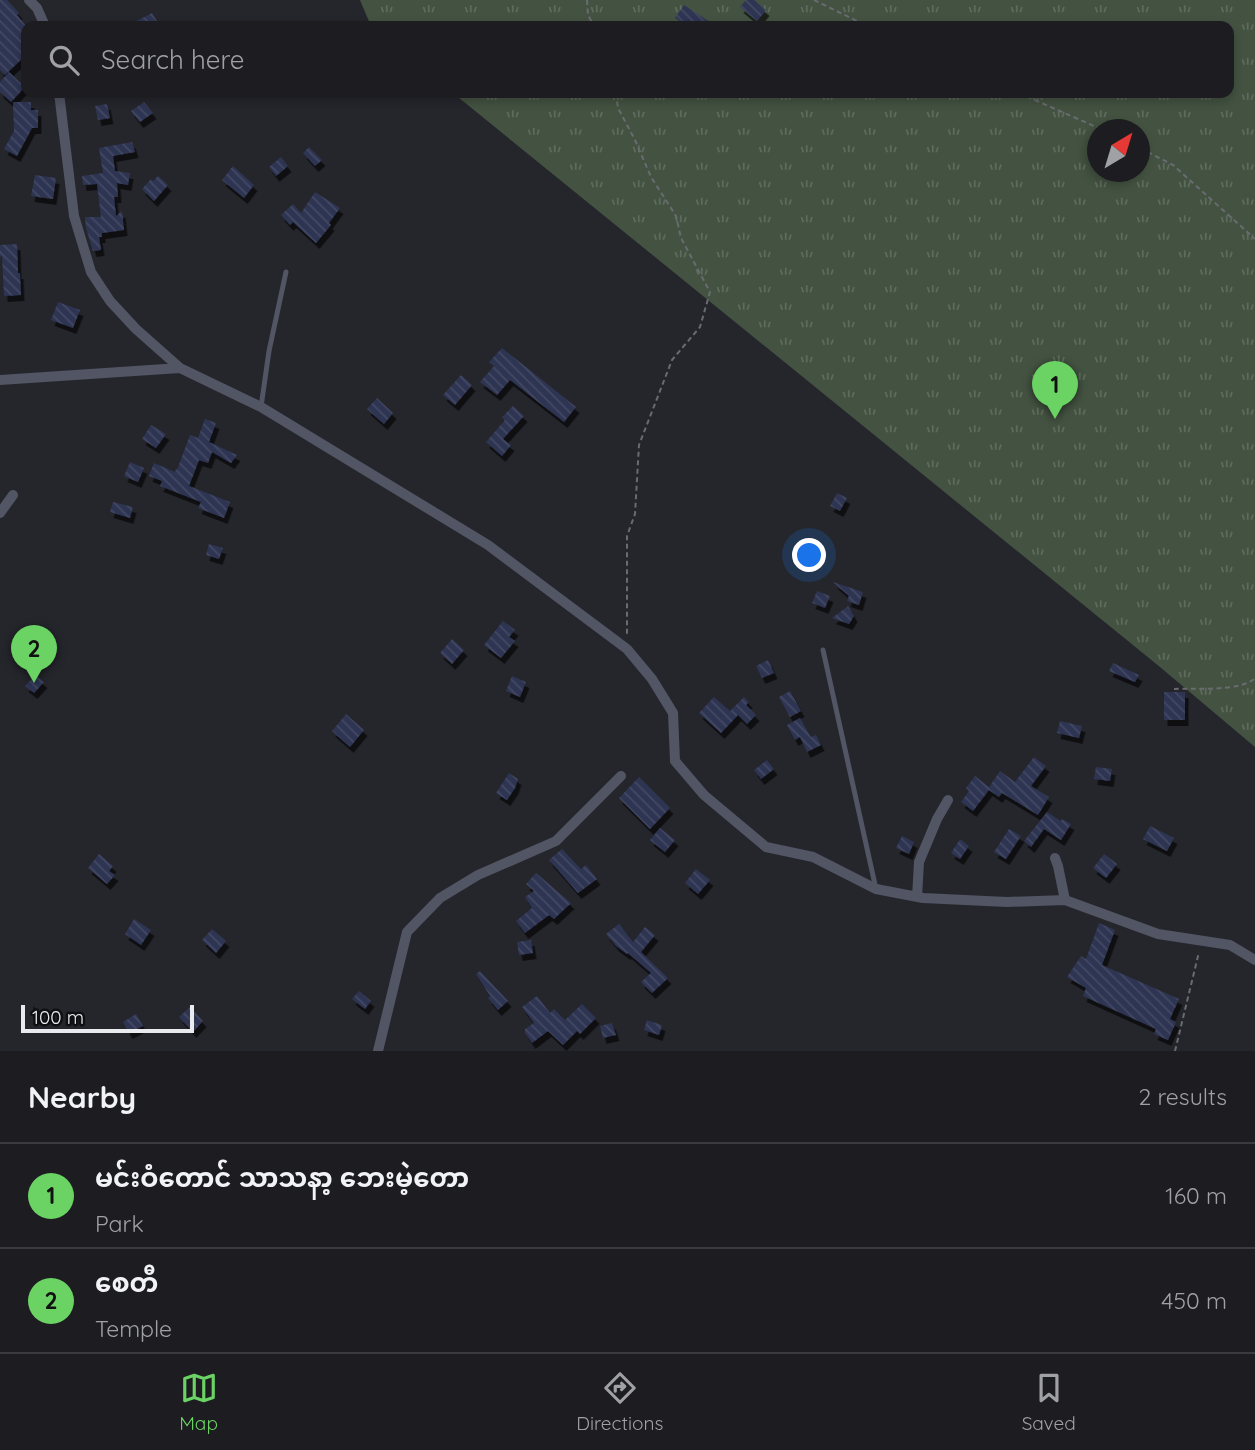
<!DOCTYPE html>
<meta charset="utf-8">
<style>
body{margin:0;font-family:Quicksand,"Noto Sans Myanmar",sans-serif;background:#25252a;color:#f1f3f6}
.compass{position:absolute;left:1087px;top:119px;width:63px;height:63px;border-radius:50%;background:#1c1c21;box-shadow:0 4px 10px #0003;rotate:38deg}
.scale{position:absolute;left:21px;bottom:18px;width:173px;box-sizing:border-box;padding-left:7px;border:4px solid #eaebef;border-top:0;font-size:19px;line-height:24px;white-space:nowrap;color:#eaebef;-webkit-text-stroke:5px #0f0f12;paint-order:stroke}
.you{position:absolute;left:810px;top:556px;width:24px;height:24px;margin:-18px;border:5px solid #fff;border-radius:50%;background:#1a73e8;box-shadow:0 0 0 10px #1a73e833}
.badge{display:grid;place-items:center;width:46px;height:46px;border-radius:50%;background:#6ad363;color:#111;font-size:23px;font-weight:700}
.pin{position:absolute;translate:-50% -58px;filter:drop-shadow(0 2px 4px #0008)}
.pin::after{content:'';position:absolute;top:37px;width:24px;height:21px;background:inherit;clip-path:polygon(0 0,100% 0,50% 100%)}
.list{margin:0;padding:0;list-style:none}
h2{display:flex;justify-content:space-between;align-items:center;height:91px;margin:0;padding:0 28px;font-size:30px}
h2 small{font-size:23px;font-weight:400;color:#a0a1a5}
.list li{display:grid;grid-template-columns:46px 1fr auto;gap:21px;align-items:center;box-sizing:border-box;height:105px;padding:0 28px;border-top:2px solid #3a3a3f}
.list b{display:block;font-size:26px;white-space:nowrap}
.list p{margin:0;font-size:23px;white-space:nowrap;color:#a0a1a5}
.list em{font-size:23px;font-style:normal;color:#a0a1a5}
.icon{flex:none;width:38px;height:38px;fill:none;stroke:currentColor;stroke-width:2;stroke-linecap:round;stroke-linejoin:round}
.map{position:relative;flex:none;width:1255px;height:1051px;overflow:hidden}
.search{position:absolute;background:#1c1c21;box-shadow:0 4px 10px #0003;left:21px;right:21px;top:21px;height:77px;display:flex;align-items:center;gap:18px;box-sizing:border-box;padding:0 24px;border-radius:14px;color:#a0a1a5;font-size:26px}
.sheet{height:301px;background:#1c1c21}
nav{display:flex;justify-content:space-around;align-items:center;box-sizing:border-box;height:98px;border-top:2px solid #3a3a3f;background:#1c1c21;font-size:19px;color:#a0a1a5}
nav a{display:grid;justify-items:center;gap:4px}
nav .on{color:#6ad363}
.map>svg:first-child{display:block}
.park{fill:url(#park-tufts);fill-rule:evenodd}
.building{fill:url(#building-back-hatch);filter:url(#shadow)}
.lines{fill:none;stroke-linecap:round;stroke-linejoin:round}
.path{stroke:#6a6b70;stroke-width:2;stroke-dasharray:5 3.5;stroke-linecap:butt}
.service{stroke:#515564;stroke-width:5}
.minor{stroke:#515564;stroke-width:10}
</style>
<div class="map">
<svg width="1255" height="1051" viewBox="0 0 1255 1051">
<defs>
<pattern id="park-tufts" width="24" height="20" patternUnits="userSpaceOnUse" patternTransform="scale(1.75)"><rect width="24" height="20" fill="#435241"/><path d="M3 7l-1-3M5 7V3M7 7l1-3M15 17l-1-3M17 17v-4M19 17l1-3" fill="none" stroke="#5e6b5d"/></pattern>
<pattern id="building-back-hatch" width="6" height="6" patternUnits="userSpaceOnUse" patternTransform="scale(1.75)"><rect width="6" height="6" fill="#2e3452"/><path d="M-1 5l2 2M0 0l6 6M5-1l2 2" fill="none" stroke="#424863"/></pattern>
<filter id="shadow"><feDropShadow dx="3.5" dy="6" stdDeviation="0" flood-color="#0009"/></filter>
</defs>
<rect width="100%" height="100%" fill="#25262c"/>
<path class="park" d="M360,0H1255V747L1160,667L453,93H1229V26H371ZM1098,130H1140V172H1098Z"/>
<path class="building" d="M0,0H7L19,13L17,15L26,26V55L5,75L0,70Z
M746,0H754L766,10L757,21L740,7Z
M684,5L716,26H687L675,18Z
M152,13L160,26H127Z
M9,72L25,87L11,102L0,92V82Z
M13,102H31V110H38V128H32L17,156L4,149L14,131Z
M144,102L153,113L140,122L131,111Z
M107,104L110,118L98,120L95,106Z
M132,142L135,152L113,156L115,171L130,173L128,185L117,183L118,197H114L116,216L122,211L124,230L102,233V237H99L101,250L93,251L86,228L85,217H101L97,184L83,185L82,176L103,173L99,148Z
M309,147L322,160L315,166L303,153Z
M281,157L288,166L276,176L269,167Z
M233,166L254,185L244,198L222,180Z
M35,175L56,178L53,199L31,196Z
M158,176L168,185L154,201L142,189L151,179L153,181Z
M315,192L340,208L329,223L331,225L316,243L293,222L290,225L281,215L293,204L301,213Z
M17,244L18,273H20L21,295L4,296L2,256L0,257V245Z
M58,302L80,310L73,328L51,320Z
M502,348L576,407L564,422L510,380L497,395L480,382L494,366L489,362Z
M461,375L472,385L455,405L443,395Z
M377,398L393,413L384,424L367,409Z
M513,406L524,416L503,439L511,445L502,456L486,442L505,420L502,417Z
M205,419L216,423L209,442L237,455L231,463L212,452L208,463L199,460L189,486L230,502L224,518L198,508L201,502L160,486L162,481L149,476L154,463L175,472L176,469L177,470L190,435L198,438Z
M151,425L166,434L156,448L142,439Z
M130,462L144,468L138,482L124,476Z
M837,493L847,498L840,511L830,506Z
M113,502L133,507L130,518L110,512Z
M209,544L223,548L219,559L206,555Z
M833,582L863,592L859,605L847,601L849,596Z
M817,591L830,596L825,608L812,603Z
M848,606L854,616L849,624L832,618Z
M503,621L515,630L509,637L515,641L501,658L484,645Z
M452,639L464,650L452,664L440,653Z
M768,660L774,673L762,678L756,666Z
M1113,663L1139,675L1135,682L1109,671Z
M35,675L44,682L34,693L25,686Z
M512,676L526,682L520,697L506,691Z
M790,691L801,711L790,717L779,697Z
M1164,692H1185V720H1164Z
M714,697L730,711L744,697L749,702L746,705L756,715L747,724L738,715L721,733L699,713Z
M346,714L364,730L350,747L332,731Z
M800,718L811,737L816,735L821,745L807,752L800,737L795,740L787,725Z
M1060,721L1082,726L1079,738L1057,733Z
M1034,757L1046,766L1031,786L1049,797L1038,815L1002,793L999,797L989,790L973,811L961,802L969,791L966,788L975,776L989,787L1000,771L1015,782Z
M767,760L774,769L761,779L754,770Z
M1096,767L1112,769L1110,781L1094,779Z
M509,773L518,779L515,788L507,800L496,793Z
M639,777L670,808L650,829L619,798Z
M1047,812L1061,821L1062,819L1071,824L1061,840L1044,829L1031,847L1024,841Z
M1150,826L1174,838L1167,851L1143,839Z
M660,828L675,840L665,852L650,840Z
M1009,829L1021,836L1006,859L994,852Z
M902,836L914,842L909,854L896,848Z
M960,839L969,846L960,859L951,853Z
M562,849L581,869L586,865L597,879L578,893L549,860Z
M99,854L113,866L109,871L115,875L107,884L88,868Z
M1104,854L1117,864L1106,878L1093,868Z
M696,869L710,880L698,894L685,883Z
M536,873L571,903L554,919L549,915L525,933L516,921L532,908L525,897L534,891L526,884Z
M134,919L151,930L141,945L125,934Z
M1099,923L1115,930L1102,965L1179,999L1170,1019L1176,1022L1168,1040L1154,1034L1156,1029L1083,996L1086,988L1067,977L1081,956L1086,959Z
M619,924L633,942L645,927L655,935L641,952L668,978L652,993L641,982L651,973L628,953L627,954L616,946L606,934Z
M212,929L226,941L216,953L202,940Z
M531,940L533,953L519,955L517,942Z
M480,971L508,1001L498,1010L488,998L490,996L476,974Z
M359,991L371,1001L365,1009L352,999Z
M537,996L550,1013L554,1009L565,1020L582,1004L596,1018L580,1034L577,1031L563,1045L548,1031L532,1043L525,1033V1029L534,1023L522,1007Z
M190,1007L203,1021L193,1032L179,1017Z
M136,1014L143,1026L129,1033L123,1022Z
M647,1020L662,1025L659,1035L644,1030Z
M612,1023L616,1035L603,1038L600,1026Z"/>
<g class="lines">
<path class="path" d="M587,0L588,15L594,26
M814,0L867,26
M616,93L618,108L635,140L651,177L676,216L681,238L710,292L700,327L672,360L639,445L635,514L627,536V634
M1019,93L1103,130
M1140,148L1173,165L1255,239
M1174,689C1194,688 1241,692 1255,678
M1175,1051L1199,952"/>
<path class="service" d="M261,407L269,351L286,272
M823,650L876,889"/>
<path class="minor" d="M29,0L37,8L45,26
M59,93L74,216L91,272L110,301L136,329L180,368L261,407L488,545L627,649L652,679L673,713L675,761L704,795L766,847L813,857L876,889L923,898L1007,902L1065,900L1158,934L1230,945L1255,960
M0,380L180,368
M0,513L13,495
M1055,858L1058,866L1065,900
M917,897L919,862L937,819L948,800
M378,1051L407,932L440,898L478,875L556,841L621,776"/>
</g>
</svg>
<svg class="compass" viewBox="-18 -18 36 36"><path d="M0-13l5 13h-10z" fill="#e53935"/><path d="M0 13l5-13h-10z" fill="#a0a1a5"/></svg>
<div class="scale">100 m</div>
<div class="you"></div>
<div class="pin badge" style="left:1055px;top:419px">1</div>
<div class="pin badge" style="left:34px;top:683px">2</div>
<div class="search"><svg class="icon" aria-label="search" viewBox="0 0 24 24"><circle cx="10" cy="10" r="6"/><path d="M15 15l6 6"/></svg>Search here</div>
</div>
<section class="sheet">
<h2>Nearby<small>2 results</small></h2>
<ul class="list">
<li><span class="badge">1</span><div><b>မင်းဝံတောင် သာသနာ့ ‌ဘေးမဲ့တော</b><p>Park</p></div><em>160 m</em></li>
<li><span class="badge">2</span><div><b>စေတီ</b><p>Temple</p></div><em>450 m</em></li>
</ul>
</section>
<nav>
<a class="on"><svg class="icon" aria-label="map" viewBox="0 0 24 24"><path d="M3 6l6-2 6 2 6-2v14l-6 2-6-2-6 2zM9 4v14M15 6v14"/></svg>Map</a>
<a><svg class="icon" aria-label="directions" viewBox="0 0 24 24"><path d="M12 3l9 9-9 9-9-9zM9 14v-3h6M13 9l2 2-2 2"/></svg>Directions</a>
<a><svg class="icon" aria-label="saved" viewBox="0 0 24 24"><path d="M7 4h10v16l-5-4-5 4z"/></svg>Saved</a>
</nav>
